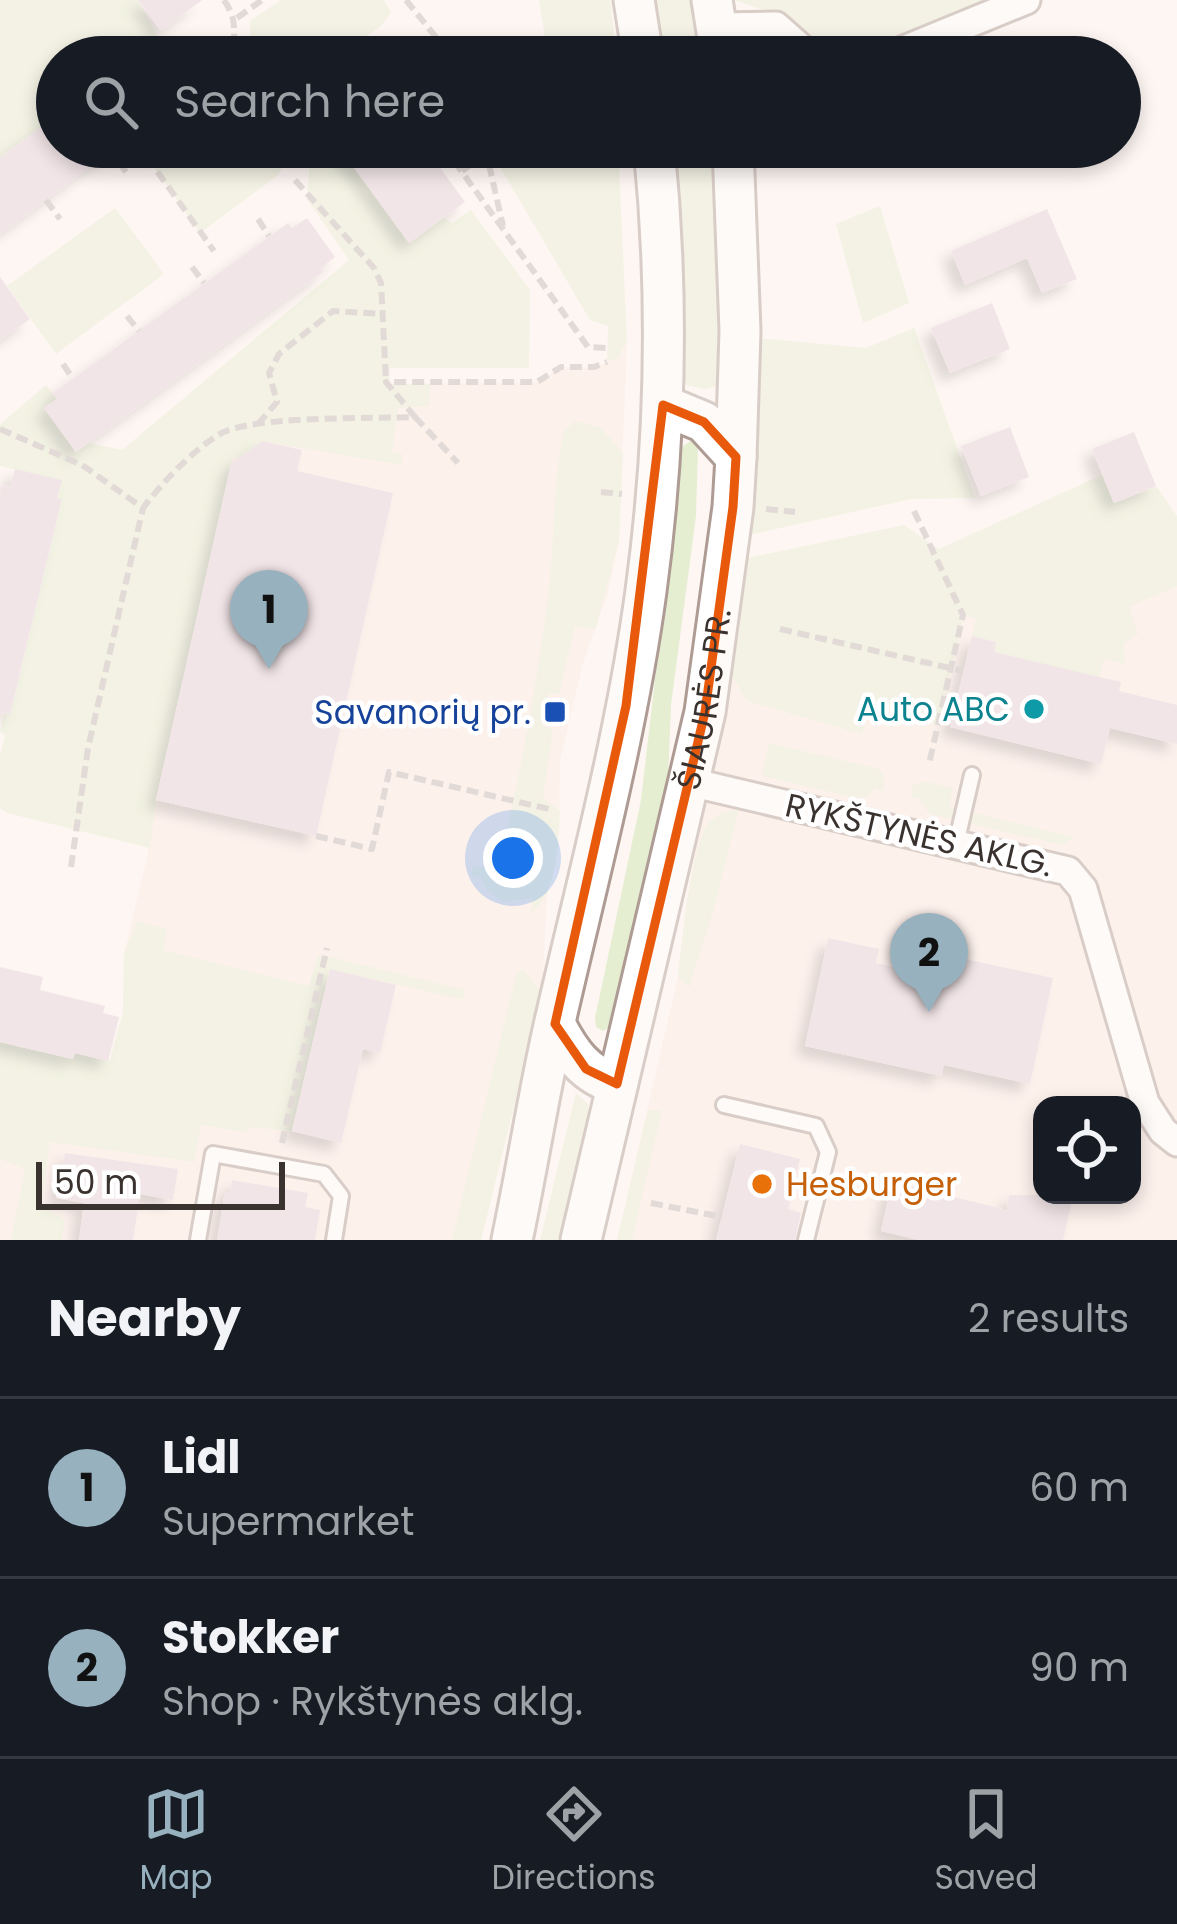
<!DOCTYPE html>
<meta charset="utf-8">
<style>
body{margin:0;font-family:Poppins,sans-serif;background:#20242c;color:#f1f3f6}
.controls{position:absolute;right:36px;bottom:36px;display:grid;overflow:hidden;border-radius:24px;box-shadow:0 6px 18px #0003}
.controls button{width:108px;height:108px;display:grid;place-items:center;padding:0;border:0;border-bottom:3px solid #363941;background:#171b24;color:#f1f3f6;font:60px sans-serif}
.scale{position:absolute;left:36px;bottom:30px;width:249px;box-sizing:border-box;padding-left:12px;border:6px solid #3a322f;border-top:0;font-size:33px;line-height:42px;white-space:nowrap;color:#3a322f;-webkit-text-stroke:9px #fff;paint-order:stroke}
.you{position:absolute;left:513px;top:858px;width:42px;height:42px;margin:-30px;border:9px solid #fff;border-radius:50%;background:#1a73e8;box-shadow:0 0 0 18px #1a73e833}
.badge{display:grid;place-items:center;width:78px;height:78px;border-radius:50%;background:#97b1be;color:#111;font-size:39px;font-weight:700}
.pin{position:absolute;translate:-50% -99px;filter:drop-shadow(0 3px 6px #0008)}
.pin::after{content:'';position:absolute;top:63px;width:42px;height:36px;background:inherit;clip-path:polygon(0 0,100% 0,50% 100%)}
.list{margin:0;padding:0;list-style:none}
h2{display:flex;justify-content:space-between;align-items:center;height:156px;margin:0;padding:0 48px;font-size:51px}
h2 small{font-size:39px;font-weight:400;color:#9ea1a6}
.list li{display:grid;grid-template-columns:78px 1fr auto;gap:36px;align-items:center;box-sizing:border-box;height:180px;padding:0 48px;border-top:3px solid #363941}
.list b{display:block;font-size:45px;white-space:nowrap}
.list p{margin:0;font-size:39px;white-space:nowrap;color:#9ea1a6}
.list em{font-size:39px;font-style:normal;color:#9ea1a6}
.icon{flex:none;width:66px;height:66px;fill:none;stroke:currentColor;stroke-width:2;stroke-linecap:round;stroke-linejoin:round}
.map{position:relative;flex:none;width:1177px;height:1240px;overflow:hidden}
.search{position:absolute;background:#171b24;box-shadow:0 6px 18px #0003;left:36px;right:36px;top:36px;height:132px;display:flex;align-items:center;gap:30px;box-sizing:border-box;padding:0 42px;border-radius:66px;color:#9ea1a6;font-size:45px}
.sheet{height:516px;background:#171b24}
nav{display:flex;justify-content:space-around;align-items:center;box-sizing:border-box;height:168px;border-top:3px solid #363941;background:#171b24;font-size:33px;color:#9ea1a6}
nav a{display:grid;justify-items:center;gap:6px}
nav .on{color:#97b1be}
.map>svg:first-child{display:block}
.built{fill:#fdebe5;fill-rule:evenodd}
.green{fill:#e6eed2}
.building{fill:#e5d1dc;filter:url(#shadow)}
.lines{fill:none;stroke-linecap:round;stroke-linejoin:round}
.service-casing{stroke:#ae9b94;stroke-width:20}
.minor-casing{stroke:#ae9b94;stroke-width:33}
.secondary-casing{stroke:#ae9b94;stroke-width:45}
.path{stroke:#c0b8b5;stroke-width:6;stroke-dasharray:12 6;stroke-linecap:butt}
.service{stroke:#fff;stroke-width:14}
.minor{stroke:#fff;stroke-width:27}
.secondary{stroke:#fff;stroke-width:39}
.marked{fill:none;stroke:#e8590c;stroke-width:9;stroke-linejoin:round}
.culture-dot{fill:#0f9aa8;stroke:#fff;stroke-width:4.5}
.transit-dot{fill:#1a4fb4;stroke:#fff;stroke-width:4.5}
.food-dot{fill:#e8710a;stroke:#fff;stroke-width:4.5}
.labels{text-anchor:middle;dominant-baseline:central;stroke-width:9;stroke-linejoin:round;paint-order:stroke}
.street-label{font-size:33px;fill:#3a322f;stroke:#fff}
.culture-label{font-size:33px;fill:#0d838f;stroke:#fff;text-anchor:end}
.transit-label{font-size:33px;fill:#164399;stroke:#fff;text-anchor:end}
.food-label{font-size:33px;fill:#c56008;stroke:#fff;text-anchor:start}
</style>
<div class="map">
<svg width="1177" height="1240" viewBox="0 0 1177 1240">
<defs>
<filter id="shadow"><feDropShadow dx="-9" dy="9" stdDeviation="6" flood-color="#0004"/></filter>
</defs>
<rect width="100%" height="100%" fill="#fef6f3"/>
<path class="built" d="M627,340L619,541L608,593L582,666L560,761L559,832L547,896L542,993L481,1240H0V1072L102,1095L123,1013L124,953L149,849L127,820L136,525L286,386L537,382L561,367H594L618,358Z
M748,558L1177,569V1240H617L678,977L686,906ZM1042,1105H1132V1195H1042Z"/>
<path class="green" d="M0,0H138L159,39L136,57H57V115L0,158Z
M281,0H384L391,13L381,26L336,57H256L250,41V21Z
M539,0H610L617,57H548Z
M651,0H693L702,57H660Z
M734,0H993L847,54L830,49L791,19Z
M187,147H286C290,158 284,167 277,176L200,233L155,169Z
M311,147H339L452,223L471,210L530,290L529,368H390L389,384H430L429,406L398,408L392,452L403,455L401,465L262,441L239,458L233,457L156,800L150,848L7,813L0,808V755L5,735L0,732L6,701L13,702L62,500L57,498L61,480L0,466V424L46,385L57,399L45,408L89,443L122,450L349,260L307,199Z
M497,147H618L627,340L618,358L607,362L608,326L590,320L493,155Z
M671,147H712L721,376L718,386L706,389L686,385L682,378L681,226Z
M880,206L909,303L863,323L836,224Z
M115,208L164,274L56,354L7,286Z
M914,328L975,498L911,499L749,535L757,338L866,348Z
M576,421L601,428L623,453L619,541L595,630L575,626L559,694H549L542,725L553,729L543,798L560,811C558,842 558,894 531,913L533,898L503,902L487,890L480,877L471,876L473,865L497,870C519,783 535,695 547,605C555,547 552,487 564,430Z
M692,440L698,448L696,516L671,705L667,804L611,1026L603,1031L596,1027L595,1018L641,800L682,447Z
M1102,475L1114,503L1156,486L1177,516V586L1129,607L1138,634L1124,643L1125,664L1104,659L1099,677L994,652L996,642L972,636L976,619L964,615L938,724L869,707L862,734L747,701L730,673L748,558L904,525L939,549Z
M769,743L879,769L884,776L883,791L876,788L866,797L857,798L762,776Z
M925,781L953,788L949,807L1075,837L1062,845L930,814L918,798L911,797L913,785Z
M739,809L715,905L689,987L678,977C682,946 691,836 712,819C719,813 730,811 739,809Z
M137,921L167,929L163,950L309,986L318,954L465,990L464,1000L330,969L292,1131L252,1127L245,1132L201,1125L194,1162L50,1142L41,1205L65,1220L62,1240H11L25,1169L0,1159V1013L15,1046L72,1059L75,1053L110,1061L123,1012L124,953Z
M524,970L542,993L481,1240H452L517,971Z
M576,1093L588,1104L589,1117L560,1240H540Z
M648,1110H662L632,1240H617Z"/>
<path class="building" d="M138,0H202L161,31Z
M57,115V147H117L0,234V158Z
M339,147H425L465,202L409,243Z
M1047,209L1077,279L1042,293L1027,258L965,285L951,251Z
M307,218L335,257L321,268L323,272L76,452L44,408L57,399L53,393L288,223L292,228Z
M0,277L30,319L0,340Z
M992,303L1010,349L950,373L931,328Z
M1010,427L1029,477L981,496L961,446Z
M1134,432L1156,486L1114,503L1092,449Z
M262,441L302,450L297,471L393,493L316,836L156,800L231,464Z
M15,469L62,480L57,498L62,499L10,714L0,713V498L3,485L10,486Z
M972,636L996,642L994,652L1121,682L1119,691L1177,705V744L1110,728L1101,764L950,727Z
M828,938L879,949L876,963L932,976L937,953L1053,978L1030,1084L944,1065L941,1076L805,1046Z
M0,967L43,977L40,990L105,1006L103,1013L119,1017L108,1061L75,1053L73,1059L0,1042Z
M330,969L396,985L380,1053L363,1049L341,1143L292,1131Z
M740,1144L800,1159L788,1209L801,1213L795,1240H716Z
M65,1153L178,1169L173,1200L140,1194L133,1240H79L84,1203L56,1198Z
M232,1180L308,1193L305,1207L320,1210L315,1240H217L225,1192L230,1193Z
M892,1182L1007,1210L1009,1195H1073L1063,1240H919L881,1231Z"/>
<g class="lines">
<defs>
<path id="service" d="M956,844L972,775
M724,1105L816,1126L828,1152L806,1240
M198,1240L213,1154L324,1174L341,1196L334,1240"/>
<path id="minor" d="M716,27L776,26L811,57
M887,57L1026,0
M690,782L1068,871L1083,889L1145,1103L1163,1131L1177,1142"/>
<g id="secondary">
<path d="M634,0L643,57"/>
<path d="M712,0L721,57"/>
<path d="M663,405L704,422L736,457"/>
<path d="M555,1024C570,1053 585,1075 617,1084"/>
<path d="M512,1240C527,1169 538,1097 554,1026C587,881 626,738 646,591C666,443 669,295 654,147"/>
<path id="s1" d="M581,1240L705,712L733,507L736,457L740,331L733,147"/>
</g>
</defs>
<use href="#service" class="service-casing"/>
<use href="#minor" class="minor-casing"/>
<use href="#secondary" class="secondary-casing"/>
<path class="path" d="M224,0C242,27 228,34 239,57
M406,0L452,57
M237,18L262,0
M373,47L380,57
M576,57L585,50
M444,147L588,347L607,348
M485,147L503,226
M111,151L126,172
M147,157L214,251
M462,171L486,154
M295,180L374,268L381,283L386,382
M46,200L60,219
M258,219L269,236
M192,267L204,283
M127,316L139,331
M63,364L73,379
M415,417L458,463
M258,424L277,402L269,373L279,354L333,311L384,314
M0,429L82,465L143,508C163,482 190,453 218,435C248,415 373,419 415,417L386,382H537L561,367H594L607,362
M601,492L622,494
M766,509L795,512
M914,511L963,615L929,764
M780,629L963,671
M316,836L372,849L389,772L549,809
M71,867L88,748L143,508
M282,1143L327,948
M651,1203L722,1217"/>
<use href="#service" class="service"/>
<use href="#minor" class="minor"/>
<use href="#secondary" class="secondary"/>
</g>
<path d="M0 0H1177V1240H0ZM663,405L704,422L736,457L733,507L705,712L617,1084L586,1069L555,1024L626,706Z" fill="#fef6f3" fill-opacity=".55" fill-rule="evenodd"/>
<path class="marked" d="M663,405L704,422L736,457L733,507L705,712L617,1084L586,1069L555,1024L626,706Z"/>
<circle class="culture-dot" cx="1034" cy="709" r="12"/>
<rect class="transit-dot" x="543" y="700" width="24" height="24" rx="6"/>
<circle class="food-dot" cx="762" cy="1184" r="12"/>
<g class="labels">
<g class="street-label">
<text stroke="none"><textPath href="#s1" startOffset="555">ŠIAURĖS PR.</textPath></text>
<text transform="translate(919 835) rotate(13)">RYKŠTYNĖS AKLG.</text>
</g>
<g class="culture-label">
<text x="1010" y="709">Auto ABC</text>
</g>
<g class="transit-label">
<text x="531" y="712">Savanorių pr.</text>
</g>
<g class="food-label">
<text x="786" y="1184">Hesburger</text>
</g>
</g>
</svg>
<div class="controls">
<button><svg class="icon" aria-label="locate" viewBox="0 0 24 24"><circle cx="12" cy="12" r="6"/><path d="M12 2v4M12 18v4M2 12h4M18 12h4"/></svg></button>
</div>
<div class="scale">50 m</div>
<div class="you"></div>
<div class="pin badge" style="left:269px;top:669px">1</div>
<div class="pin badge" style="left:929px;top:1012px">2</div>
<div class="search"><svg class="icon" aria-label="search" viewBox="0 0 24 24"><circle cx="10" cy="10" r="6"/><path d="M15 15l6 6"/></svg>Search here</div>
</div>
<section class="sheet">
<h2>Nearby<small>2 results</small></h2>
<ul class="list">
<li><span class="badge">1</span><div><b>Lidl</b><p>Supermarket</p></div><em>60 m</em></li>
<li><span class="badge">2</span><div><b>Stokker</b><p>Shop · Rykštynės aklg.</p></div><em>90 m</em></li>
</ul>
</section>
<nav>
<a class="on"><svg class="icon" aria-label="map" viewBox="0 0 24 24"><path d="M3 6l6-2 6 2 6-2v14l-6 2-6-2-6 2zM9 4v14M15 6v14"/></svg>Map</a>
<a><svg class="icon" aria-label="directions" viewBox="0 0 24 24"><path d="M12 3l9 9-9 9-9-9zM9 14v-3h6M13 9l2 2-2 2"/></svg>Directions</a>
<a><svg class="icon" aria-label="saved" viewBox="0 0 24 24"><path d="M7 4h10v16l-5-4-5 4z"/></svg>Saved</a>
</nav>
